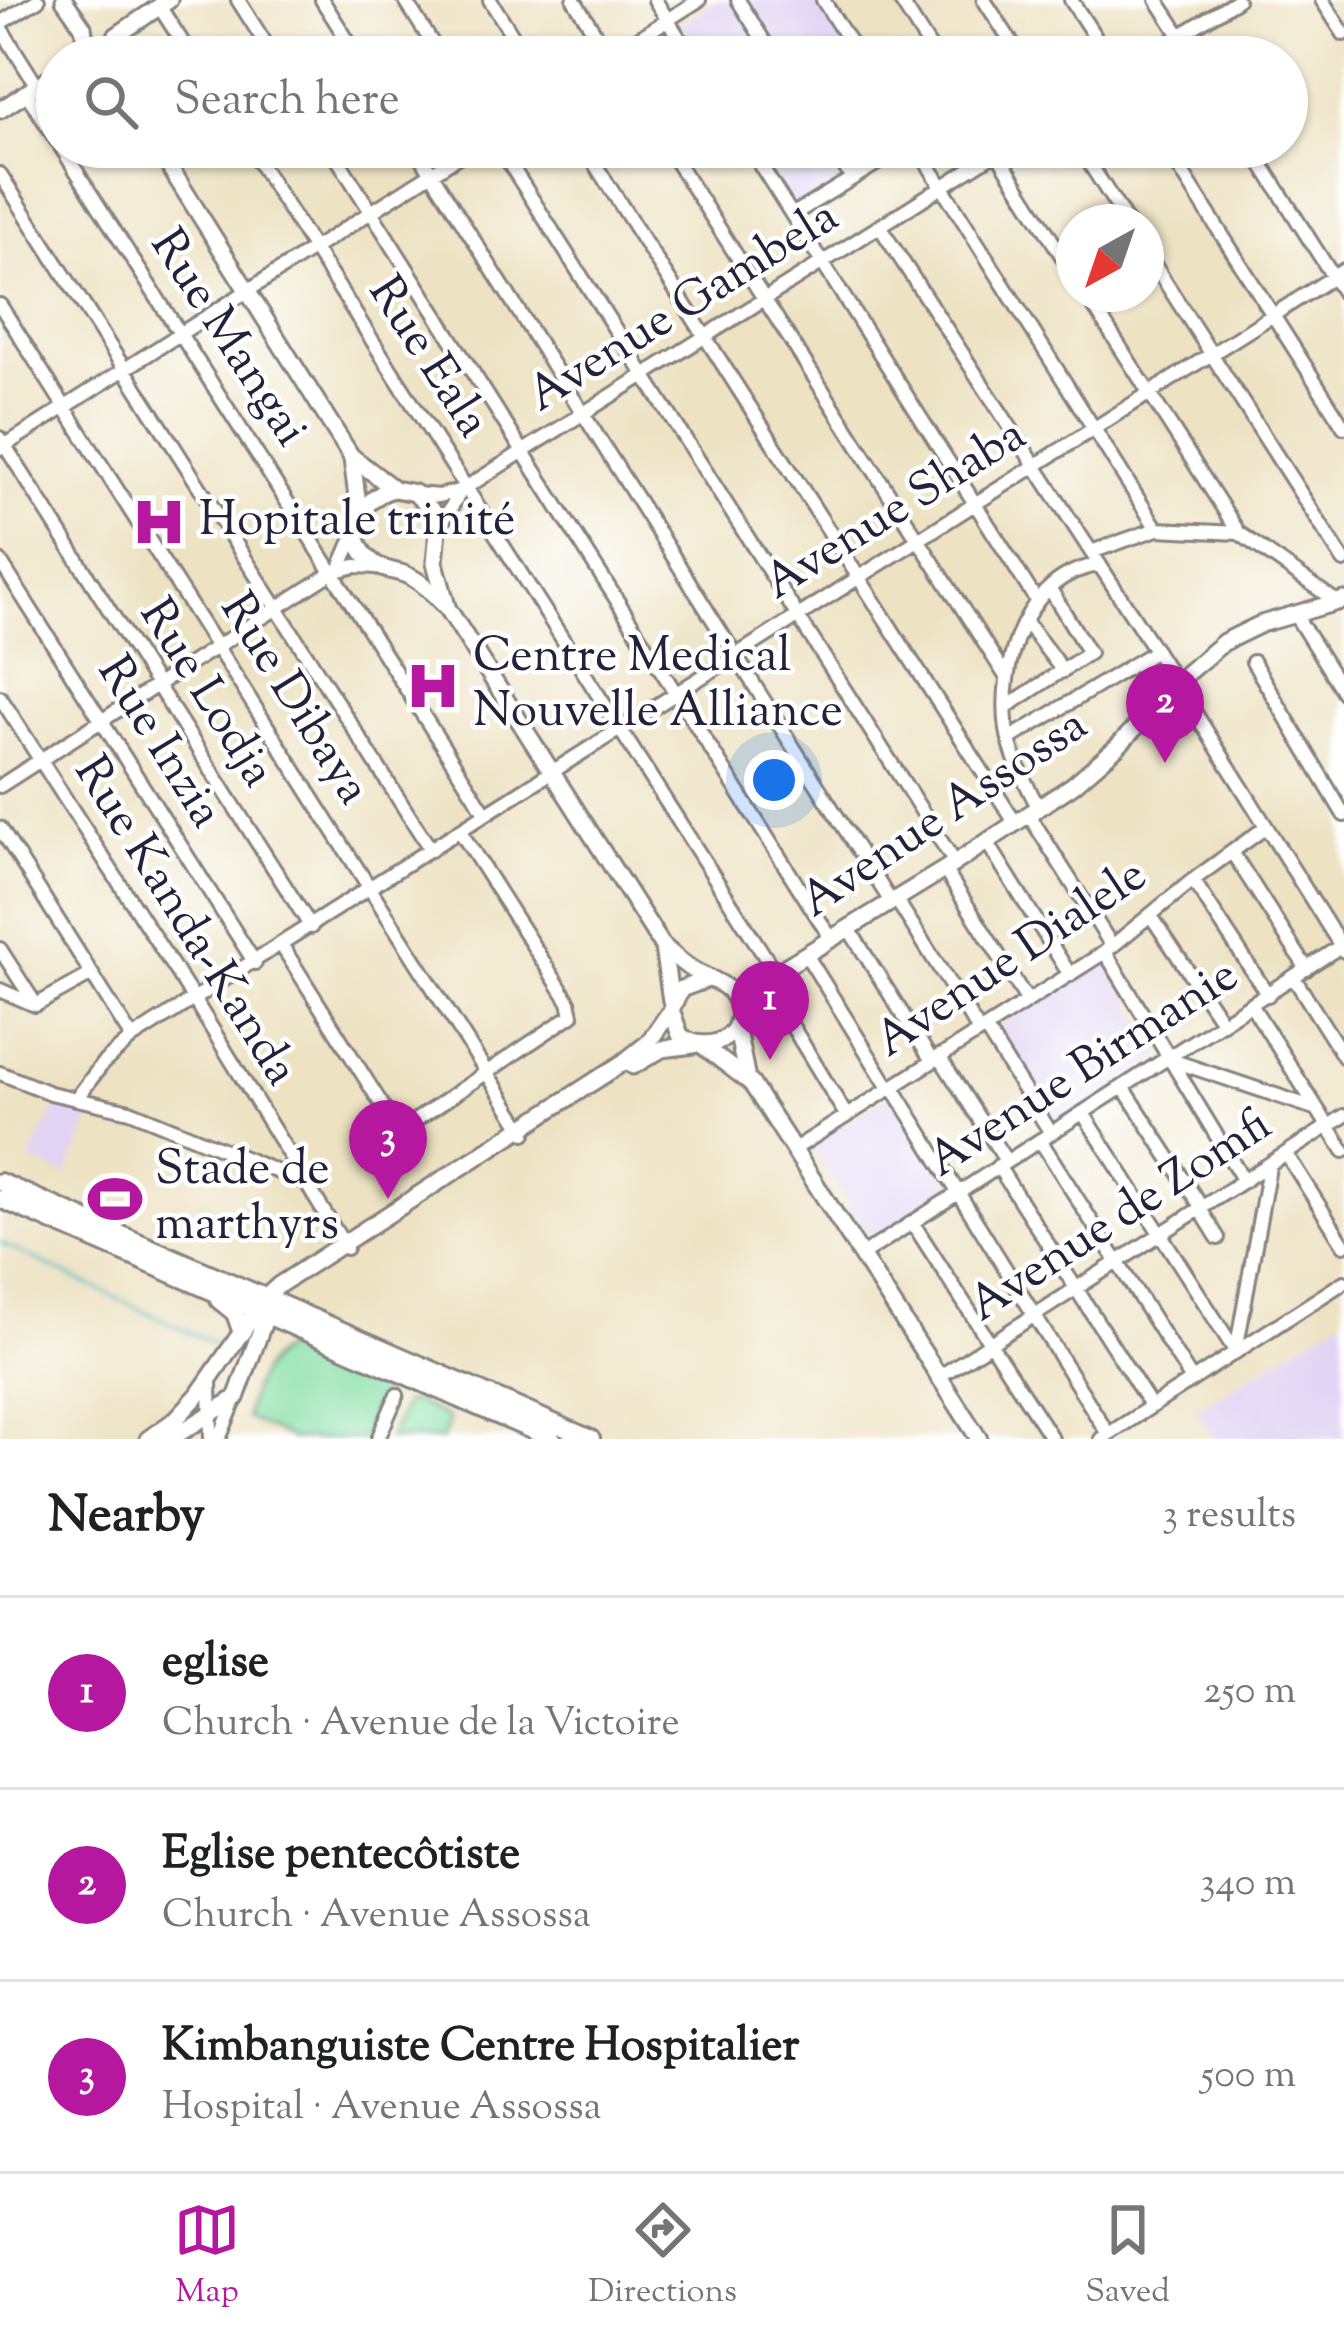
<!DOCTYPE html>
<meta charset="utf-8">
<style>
body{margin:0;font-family:"Sorts Mill Goudy",serif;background:#f6f6f6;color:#202124}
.compass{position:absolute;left:1056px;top:204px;width:108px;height:108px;border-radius:50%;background:#fff;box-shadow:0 3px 9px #0004;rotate:220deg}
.you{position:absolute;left:774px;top:780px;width:42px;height:42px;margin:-30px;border:9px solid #fff;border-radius:50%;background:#1a73e8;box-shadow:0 0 0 18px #1a73e833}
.badge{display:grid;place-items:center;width:78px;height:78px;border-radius:50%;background:#b5179e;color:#fff;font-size:39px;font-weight:700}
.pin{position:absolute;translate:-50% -99px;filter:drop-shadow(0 3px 6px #0008)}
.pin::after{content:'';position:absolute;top:63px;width:42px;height:36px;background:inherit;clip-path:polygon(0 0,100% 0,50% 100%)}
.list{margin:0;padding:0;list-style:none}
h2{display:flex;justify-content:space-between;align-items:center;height:156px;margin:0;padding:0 48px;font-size:51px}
h2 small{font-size:39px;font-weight:400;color:#757577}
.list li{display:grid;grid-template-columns:78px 1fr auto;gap:36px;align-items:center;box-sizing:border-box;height:192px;padding:0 48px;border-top:3px solid #e0e0e0}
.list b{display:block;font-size:45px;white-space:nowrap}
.list p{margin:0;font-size:39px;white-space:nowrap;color:#757577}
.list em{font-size:39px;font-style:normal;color:#757577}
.icon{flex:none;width:66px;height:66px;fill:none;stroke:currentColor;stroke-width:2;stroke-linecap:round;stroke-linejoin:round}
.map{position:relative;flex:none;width:1344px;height:1439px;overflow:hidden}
.search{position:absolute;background:#fff;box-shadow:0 3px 9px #0004;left:36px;right:36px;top:36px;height:132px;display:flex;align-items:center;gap:30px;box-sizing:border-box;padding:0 42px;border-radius:66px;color:#757577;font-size:45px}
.sheet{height:732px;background:#fff}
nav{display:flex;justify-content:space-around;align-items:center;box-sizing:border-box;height:168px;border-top:3px solid #e0e0e0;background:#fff;font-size:33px;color:#757577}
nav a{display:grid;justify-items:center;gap:6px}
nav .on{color:#b5179e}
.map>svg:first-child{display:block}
.built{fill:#e1d4f4}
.green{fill:#85dfa5;stroke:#548070;stroke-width:3}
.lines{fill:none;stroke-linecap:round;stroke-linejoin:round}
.stream{stroke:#4bb8c6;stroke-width:3}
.minor-casing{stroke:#88827e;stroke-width:18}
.major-casing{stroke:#88827e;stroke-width:21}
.highway-casing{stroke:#88827e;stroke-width:22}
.minor{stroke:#fff;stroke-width:12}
.major{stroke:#fff;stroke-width:15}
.highway{stroke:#fff;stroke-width:16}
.labels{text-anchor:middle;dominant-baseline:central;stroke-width:9;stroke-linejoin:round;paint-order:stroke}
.street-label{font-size:48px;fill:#22223b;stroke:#fff}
.poi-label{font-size:48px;fill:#22223b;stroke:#fff;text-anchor:start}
</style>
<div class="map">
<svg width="1344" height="1439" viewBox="0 0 1344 1439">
<rect width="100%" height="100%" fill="#fff"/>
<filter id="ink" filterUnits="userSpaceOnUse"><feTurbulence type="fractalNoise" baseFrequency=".00833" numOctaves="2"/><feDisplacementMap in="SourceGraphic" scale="24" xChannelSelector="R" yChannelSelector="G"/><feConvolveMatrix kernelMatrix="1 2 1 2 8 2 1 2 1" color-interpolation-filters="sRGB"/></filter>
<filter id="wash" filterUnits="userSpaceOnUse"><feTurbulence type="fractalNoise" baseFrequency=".004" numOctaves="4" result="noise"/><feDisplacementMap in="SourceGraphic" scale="48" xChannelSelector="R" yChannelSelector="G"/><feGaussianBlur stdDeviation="2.7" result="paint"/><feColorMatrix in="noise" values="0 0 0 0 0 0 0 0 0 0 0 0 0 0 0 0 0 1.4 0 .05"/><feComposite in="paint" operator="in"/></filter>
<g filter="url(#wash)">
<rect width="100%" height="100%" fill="#ede2c2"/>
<path class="built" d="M718,0H820L856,57H696L676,27Z
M755,147H898L796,209Z
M1105,958L1162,1058L1052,1127L992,1031Z
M893,1093L953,1191L872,1242L811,1145Z
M58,1105L96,1107L66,1175L29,1159Z
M1344,1317V1439H1214L1196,1410Z"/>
<path class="green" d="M294,1344L381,1382L383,1390L362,1439H292L246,1418C250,1389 264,1354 294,1344Z
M412,1400L446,1417L449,1423L442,1439H389L405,1403Z"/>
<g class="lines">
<path class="stream" d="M0,1243L214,1344"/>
</g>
</g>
<g filter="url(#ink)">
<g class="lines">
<defs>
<path id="minor" d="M238,0L274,57
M322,0L358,57
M405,0L441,57
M490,0L526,57
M574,0L610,57
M655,0L691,57
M738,0L774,57
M823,0L859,57
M900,0L936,57
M984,0L1021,57
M1071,0L1108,57
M1157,0L1194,57
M1322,0L1344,34
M159,6L192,57
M0,23L38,0
M0,27L37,86
M609,57L699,0
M1146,57L1237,0
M26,92L57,141
M61,147L486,814
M249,147L776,974
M330,147L832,940
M415,147L891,902
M499,147L955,863
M584,147L1016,824
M667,147L1005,675
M749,147L1036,600
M832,147L852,178
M917,147L1157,529
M1079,147L1127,222
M1166,147L1344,427
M1251,147L1344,294
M994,148L1074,275
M761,167L794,147
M0,174L431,850
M792,215L904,147
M880,227L1177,684L1344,951
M1146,252L1344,561
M1086,294L1239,533
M0,305L525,1133
M0,438L311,927
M1,448L473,147
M417,494L439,496L462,490L1005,147
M438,529L461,491
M1091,552L1157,529L1239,533L1337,602
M0,561L255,963
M340,568L356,531
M1294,613L1344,693
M1025,621L1063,671
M1253,662L1344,815
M0,697L195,1001L346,1248
M1006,707L1089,653L1050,589
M1009,739L1156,651
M0,786L333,572L355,566L379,567
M1039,809C1026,783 1012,759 1007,730C998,666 1025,573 1100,565
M1029,815L1112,946
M0,828L132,1038
M987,842L1070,975
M1232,852L1307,969
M944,869L1027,1000
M1193,880L1268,995
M896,899L979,1031
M1151,916L1223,1023
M849,929L932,1061
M282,946L389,1116L401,1127L416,1120L572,1015L569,1002L460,831
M0,949L36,1005
M1105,952L1244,1181
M807,956L889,1088
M1294,978L1344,1057
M764,980L846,1115
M0,990L35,1005
M36,1005L92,974
M1252,1006L1344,1151
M985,1028L1051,1133
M939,1056L1006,1161
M1168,1059L1317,1109
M0,1073L50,1093L130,1111L307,1184
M892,1086L1108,1434
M1123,1087L1202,1208
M76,1099L103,1063L132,1038L1344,270
M1083,1113L1236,1352
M1040,1140L1192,1380
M796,1148L1105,952L1193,880L1266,827
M1287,1155L1344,1245
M998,1166L1151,1406
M1200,1209L1218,1238
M912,1222L1052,1439
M862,1255L1344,944
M1236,1351L1269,1167
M937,1378L1344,1116
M210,1380L211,1439
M219,1439L236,1398
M378,1439L397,1395
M1101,1439L1344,1282"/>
<path id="major" d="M64,0L83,27L88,57
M107,57L116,36L169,0
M0,110L57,73
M157,147L351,456L394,489L415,493L435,514L438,529L435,563L447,606
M352,459L359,512
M394,489C359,497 341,539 374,563C382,570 391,570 401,573C421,579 434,595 448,609L662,945C672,954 681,963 693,970C706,979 725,981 733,996C755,1033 708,1058 680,1035L671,1010L681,989L708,979
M663,948L671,1001
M738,1018L764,980L955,863L1073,785L1117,747L1188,672L1224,642L1261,624L1344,600
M736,1025L746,1074
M704,1047L751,1083L979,1439
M633,1066L662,1049L694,1045
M148,1439L175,1420L198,1395L266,1297L279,1285L624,1062L648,1043L669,1013
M170,1439L236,1398L269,1308"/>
<path id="highway" d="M0,1182L591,1439
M0,1199L552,1439
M219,1300L235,1313L242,1333"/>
</defs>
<use href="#minor" class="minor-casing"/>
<use href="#major" class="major-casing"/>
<use href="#highway" class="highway-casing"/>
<use href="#minor" class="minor"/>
<use href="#major" class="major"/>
<use href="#highway" class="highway"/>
</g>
</g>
<defs>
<symbol id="hospital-bare" viewBox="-9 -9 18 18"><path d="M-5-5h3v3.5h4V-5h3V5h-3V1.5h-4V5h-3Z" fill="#b5179e" stroke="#fff" stroke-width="2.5" paint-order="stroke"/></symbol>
<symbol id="stadium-bare" viewBox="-9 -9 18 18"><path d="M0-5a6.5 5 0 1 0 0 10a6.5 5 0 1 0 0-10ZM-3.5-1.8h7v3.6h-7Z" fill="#b5179e" stroke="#fff" stroke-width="2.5" paint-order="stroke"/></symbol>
</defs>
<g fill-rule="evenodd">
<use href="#hospital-bare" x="121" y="484" width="76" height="76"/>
<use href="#hospital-bare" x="395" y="648" width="76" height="76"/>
<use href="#stadium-bare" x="77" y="1161" width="76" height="76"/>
</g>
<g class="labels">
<g class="street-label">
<text transform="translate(684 308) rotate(-32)">Avenue Gambela</text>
<text transform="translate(227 339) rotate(57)">Rue Mangai</text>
<text transform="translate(427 358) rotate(57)">Rue Eala</text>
<text transform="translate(896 511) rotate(-32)">Avenue Shaba</text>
<text transform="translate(205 694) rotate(58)">Rue Lodja</text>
<text transform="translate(293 700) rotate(58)">Rue Dibaya</text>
<text transform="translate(158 743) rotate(58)">Rue Inzia</text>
<text transform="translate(945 815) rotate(-34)">Avenue Assossa</text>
<text transform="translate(184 922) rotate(58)">Rue Kanda-Kanda</text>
<text transform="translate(1012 960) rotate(-34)">Avenue Dialele</text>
<text transform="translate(1084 1070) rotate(-33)">Avenue Birmanie</text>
<text transform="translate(1121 1217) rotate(-33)">Avenue de Zomfi</text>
</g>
<g class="poi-label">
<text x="199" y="522">Hopitale trinité</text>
<text x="473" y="658">Centre Medical<tspan x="473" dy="55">Nouvelle Alliance</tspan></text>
<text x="155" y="1171">Stade de<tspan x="155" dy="55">marthyrs</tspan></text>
</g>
</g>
</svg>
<svg class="compass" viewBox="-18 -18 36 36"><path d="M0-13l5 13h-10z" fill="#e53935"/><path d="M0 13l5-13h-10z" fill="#757577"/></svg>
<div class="you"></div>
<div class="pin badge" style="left:770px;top:1060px">1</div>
<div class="pin badge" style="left:1165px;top:763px">2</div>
<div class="pin badge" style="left:388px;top:1199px">3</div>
<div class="search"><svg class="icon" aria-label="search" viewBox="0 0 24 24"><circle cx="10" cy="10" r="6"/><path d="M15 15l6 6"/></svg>Search here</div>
</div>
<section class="sheet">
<h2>Nearby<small>3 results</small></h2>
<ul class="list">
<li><span class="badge">1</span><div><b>eglise</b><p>Church · Avenue de la Victoire</p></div><em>250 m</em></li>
<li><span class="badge">2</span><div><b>Eglise pentecôtiste</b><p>Church · Avenue Assossa</p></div><em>340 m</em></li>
<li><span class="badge">3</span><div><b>Kimbanguiste Centre Hospitalier</b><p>Hospital · Avenue Assossa</p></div><em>500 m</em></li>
</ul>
</section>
<nav>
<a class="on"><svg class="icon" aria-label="map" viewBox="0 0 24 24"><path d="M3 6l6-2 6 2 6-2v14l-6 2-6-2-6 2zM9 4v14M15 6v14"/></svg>Map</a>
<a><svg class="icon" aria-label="directions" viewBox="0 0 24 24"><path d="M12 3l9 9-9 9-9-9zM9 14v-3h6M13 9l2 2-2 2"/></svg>Directions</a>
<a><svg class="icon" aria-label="saved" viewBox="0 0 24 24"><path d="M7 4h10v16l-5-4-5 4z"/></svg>Saved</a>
</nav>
